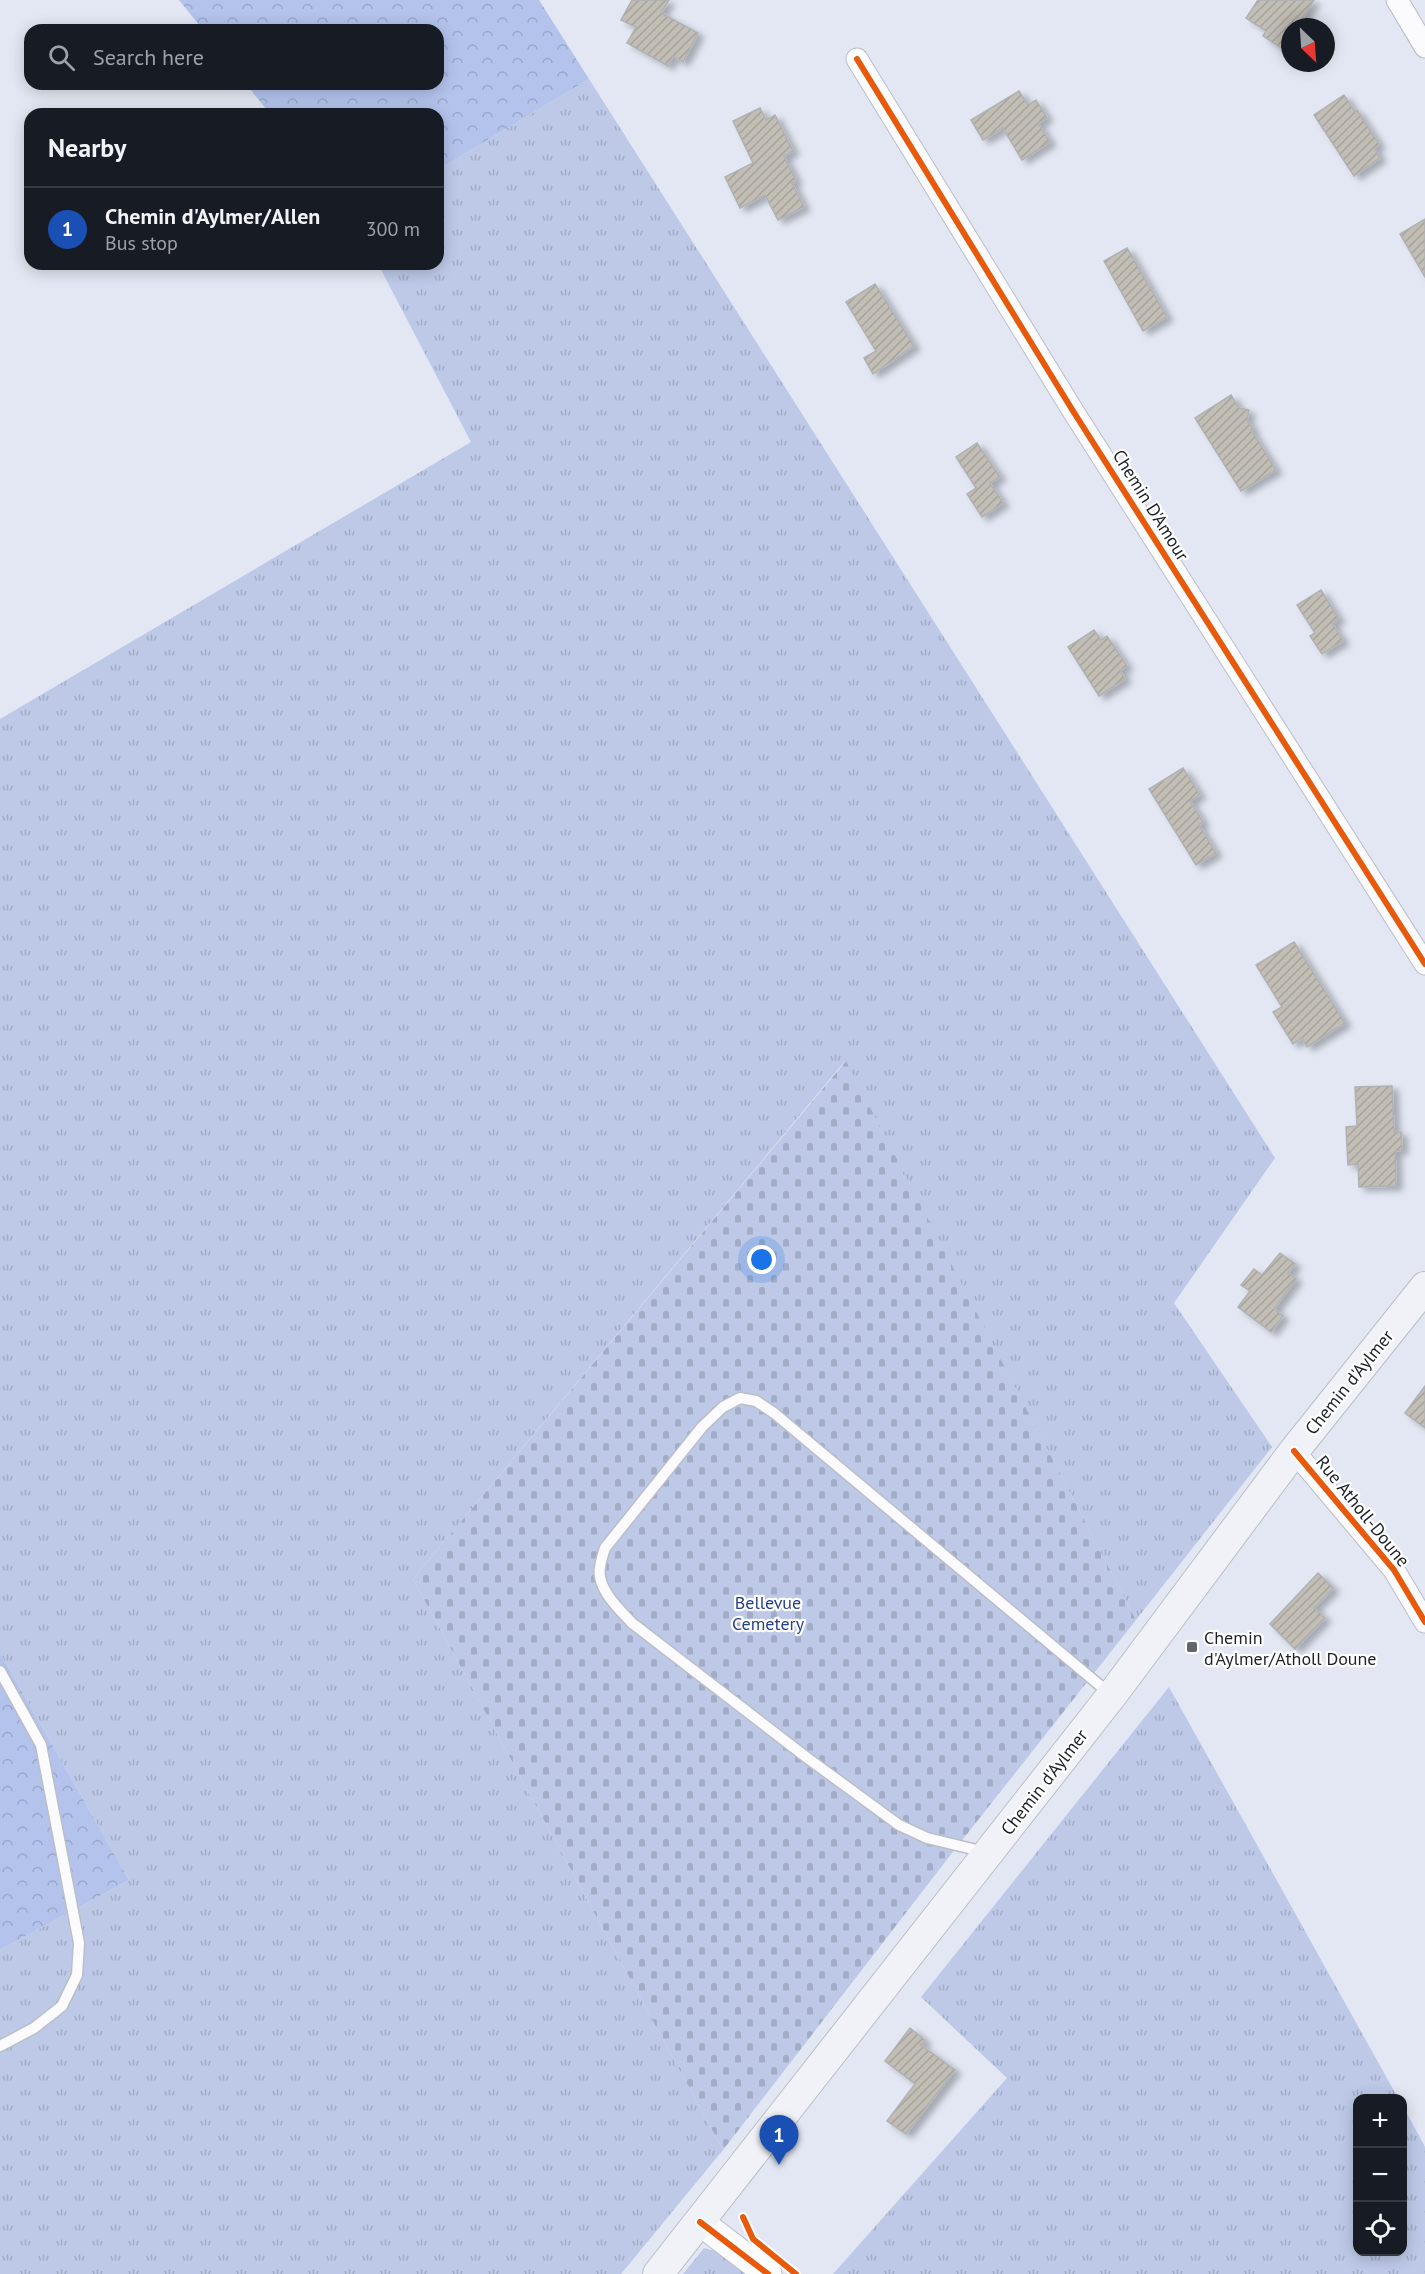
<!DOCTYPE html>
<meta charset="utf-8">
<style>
body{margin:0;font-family:"PT Sans",sans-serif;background:#20242c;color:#f1f3f6}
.controls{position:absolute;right:18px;bottom:18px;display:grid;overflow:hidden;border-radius:12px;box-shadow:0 3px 15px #0003}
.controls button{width:54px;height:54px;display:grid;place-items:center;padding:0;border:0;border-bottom:2px solid #363941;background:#171b24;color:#f1f3f6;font:30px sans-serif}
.compass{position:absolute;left:1281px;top:18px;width:54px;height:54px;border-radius:50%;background:#171b24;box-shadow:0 3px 15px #0003;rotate:155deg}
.you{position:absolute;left:762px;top:1260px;width:21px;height:21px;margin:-15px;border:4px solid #fff;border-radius:50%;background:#1a73e8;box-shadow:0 0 0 9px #1a73e833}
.badge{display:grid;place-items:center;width:39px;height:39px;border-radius:50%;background:#0b8043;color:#fff;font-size:20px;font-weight:700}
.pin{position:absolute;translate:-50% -50px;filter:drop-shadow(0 2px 3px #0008)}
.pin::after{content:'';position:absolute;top:32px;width:21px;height:18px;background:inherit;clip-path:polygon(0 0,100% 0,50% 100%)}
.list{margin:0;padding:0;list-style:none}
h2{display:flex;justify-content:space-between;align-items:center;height:78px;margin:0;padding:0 24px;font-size:26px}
h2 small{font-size:20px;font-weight:400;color:#9ea1a6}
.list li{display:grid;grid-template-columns:39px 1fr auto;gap:18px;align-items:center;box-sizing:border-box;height:84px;padding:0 24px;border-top:2px solid #363941}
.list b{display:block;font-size:22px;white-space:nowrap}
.list p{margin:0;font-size:20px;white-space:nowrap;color:#9ea1a6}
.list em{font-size:20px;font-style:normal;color:#9ea1a6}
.icon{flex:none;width:33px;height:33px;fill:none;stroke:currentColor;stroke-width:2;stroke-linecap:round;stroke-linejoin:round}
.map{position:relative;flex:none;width:1425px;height:2274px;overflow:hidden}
.search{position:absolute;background:#171b24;box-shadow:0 3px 15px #0003;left:24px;top:24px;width:420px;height:66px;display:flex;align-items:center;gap:15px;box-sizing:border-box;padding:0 21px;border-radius:18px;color:#9ea1a6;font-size:22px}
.panel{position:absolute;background:#171b24;box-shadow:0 3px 15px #0003;left:24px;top:108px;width:420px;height:162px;border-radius:18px}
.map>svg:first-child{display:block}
.grass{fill:url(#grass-tufts)}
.forest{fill:url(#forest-crowns)}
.cemetery{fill:url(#cemetery-stones)}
.building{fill:url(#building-hatch);stroke:#b0b1b3;stroke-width:1.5;filter:url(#shadow)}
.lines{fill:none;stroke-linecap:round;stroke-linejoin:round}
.service-casing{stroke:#babec8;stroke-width:13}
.minor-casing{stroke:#babec8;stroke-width:23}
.tertiary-casing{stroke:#babec8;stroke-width:29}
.secondary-casing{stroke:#babec8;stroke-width:32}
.service{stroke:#fbfbfd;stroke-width:10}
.minor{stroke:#fbfbfd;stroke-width:21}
.tertiary{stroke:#fbfbfd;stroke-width:27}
.secondary{stroke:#f0f2f7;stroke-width:30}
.cycleway-casing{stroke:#fff;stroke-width:10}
.cycleway{stroke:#e8590c;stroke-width:6}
.poi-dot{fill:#61666e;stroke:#fff;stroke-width:2}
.labels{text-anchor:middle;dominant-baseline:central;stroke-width:4.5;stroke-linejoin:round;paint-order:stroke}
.street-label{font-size:18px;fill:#1c2027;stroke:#fff}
.park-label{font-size:18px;fill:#273f89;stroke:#fff}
.poi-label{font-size:18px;fill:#1c2027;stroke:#fff;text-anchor:start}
</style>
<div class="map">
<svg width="1425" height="2274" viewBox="0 0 1425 2274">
<defs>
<pattern id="grass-tufts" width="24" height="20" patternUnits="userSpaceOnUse" patternTransform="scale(1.5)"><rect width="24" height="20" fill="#bdc9e7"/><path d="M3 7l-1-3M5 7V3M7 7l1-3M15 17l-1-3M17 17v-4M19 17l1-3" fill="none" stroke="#a2acc6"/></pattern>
<pattern id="forest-crowns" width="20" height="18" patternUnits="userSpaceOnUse" patternTransform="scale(1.5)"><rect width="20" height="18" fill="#b3c3eb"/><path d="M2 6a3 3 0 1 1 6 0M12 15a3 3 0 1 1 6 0" fill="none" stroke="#99a7ca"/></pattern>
<pattern id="cemetery-stones" width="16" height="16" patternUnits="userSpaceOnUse" patternTransform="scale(1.5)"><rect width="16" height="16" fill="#bdc9e7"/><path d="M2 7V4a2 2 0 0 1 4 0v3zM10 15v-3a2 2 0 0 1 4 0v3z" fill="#a2acc6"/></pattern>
<pattern id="building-hatch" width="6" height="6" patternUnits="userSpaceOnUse" patternTransform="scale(1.5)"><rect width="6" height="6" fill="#c2beb5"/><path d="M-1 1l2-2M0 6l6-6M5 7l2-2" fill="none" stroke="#a6a39c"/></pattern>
<filter id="shadow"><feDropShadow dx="6" dy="4" stdDeviation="3" flood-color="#0004"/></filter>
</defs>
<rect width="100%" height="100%" fill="#e2e7f3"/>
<path class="grass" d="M589,79L1275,1158L1174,1303L1272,1447L1136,1620L845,1061L413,1579L723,2150L621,2274H0V1950L129,1880L0,1653V719L471,442L378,264H438V170Z
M1169,1687L1398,2098H1358V2252H1402L1403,2106L1425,2147V2274H833L1007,2078L921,1997Z
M704,2248L741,2258L751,2274H683Z"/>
<path class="forest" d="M179,0H539L589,79L438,170V114H270L246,84H438V30H203Z
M0,1653L129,1880L0,1950Z"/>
<path class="cemetery" d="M846,1061L1136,1620L952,1853L723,2150L413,1579Z"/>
<path class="building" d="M632,0H669L661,13L698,33L683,62L673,56L668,66L627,43L636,27L621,20Z
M1258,0H1314L1297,27H1290V38L1283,49L1263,36L1266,31L1246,18Z
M1019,91L1028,105L1036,100L1047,118L1038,123L1050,142L1022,160L1003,128L983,140L971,120Z
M1344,95L1355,112L1357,110L1379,144L1374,148L1380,158L1354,176L1314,115Z
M760,108L766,120L775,115L793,151L784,156L796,181L792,183L804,207L778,220L765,195L740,208L725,177L753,163L733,121Z
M1425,219V277L1400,234Z
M1127,248L1167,317L1143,331L1104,261Z
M875,284L914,346L873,374L864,358L876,351L846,302Z
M1231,395L1239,408L1249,410L1247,420L1253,429L1251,430L1276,470L1241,491L1195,418Z
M977,443L1000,477L990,483L1003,503L982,517L967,494L976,488L956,457Z
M1321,590L1339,619L1332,623L1343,641L1322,654L1310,636L1315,633L1297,605Z
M1094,630L1101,640L1107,636L1127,666L1120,670L1125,679L1099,696L1068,647Z
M1183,768L1200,795L1190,801L1203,822L1199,825L1216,853L1196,865L1149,789Z
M1294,942L1345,1023L1307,1047L1302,1038L1293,1044L1273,1012L1282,1007L1256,965Z
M1392,1086L1394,1132H1401L1402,1150L1395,1151L1396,1186L1359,1187L1358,1164L1348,1165L1346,1127L1357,1126L1355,1087Z
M1280,1253L1295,1264L1288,1273L1296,1279L1274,1309L1283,1316L1271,1332L1238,1307L1250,1291L1241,1285L1254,1269L1262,1275Z
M1425,1386V1428L1405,1413Z
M1318,1573L1333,1588L1314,1608L1325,1618L1295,1649L1270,1624Z
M910,2028L925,2040L921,2045L955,2070L906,2134L887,2121L915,2084L885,2061Z"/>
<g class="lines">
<defs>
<path id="service" d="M0,1671L41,1745L79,1943L77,1975L62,2006L34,2028L0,2046
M985,1852L927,1838L899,1825L806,1757L632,1623C619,1609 596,1588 600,1567C601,1560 603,1554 605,1548L702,1427L723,1407L740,1398L756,1401L774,1413L1109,1693"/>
<path id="minor" d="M1397,0L1425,47
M857,59L1073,411L1425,964
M1294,1451L1394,1570L1425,1622"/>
<path id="tertiary" d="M700,2222L768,2274"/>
<path id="secondary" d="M658,2274L1112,1695L1294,1451L1425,1287"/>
</defs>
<use href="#service" class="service-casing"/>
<use href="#minor" class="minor-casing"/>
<use href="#tertiary" class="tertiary-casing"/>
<use href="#secondary" class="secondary-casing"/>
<use href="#service" class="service"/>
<use href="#minor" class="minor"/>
<use href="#tertiary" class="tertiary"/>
<use href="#secondary" class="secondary"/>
<defs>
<path id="cycleway" d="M857,59L1073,411L1425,964
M1294,1451L1394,1570L1425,1622
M743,2217L753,2239L796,2274
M700,2222L768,2274"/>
</defs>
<use href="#cycleway" class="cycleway-casing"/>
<use href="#cycleway" class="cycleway"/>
</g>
<rect class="poi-dot" x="1186" y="1641" width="12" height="12" rx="3"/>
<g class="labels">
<g class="street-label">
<text transform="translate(1151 505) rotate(58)">Chemin D'Amour</text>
<text transform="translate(1349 1382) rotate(-51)">Chemin d'Aylmer</text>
<text transform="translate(1363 1511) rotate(51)">Rue Atholl-Doune</text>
<text transform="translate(1044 1782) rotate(-52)">Chemin d'Aylmer</text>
</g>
<g class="park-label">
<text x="768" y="1602">Bellevue<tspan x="768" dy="21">Cemetery</tspan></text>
</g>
<g class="poi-label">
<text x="1204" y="1637">Chemin<tspan x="1204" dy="21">d'Aylmer/Atholl Doune</tspan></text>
</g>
</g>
</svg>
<div class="controls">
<button>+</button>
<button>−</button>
<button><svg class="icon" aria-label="locate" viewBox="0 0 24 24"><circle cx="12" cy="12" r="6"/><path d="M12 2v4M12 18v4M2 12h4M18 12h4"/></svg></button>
</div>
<svg class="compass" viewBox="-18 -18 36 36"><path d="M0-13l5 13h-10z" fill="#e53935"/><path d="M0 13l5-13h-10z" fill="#9ea1a6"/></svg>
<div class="you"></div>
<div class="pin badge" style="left:779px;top:2165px;background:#1a4fb4">1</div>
<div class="search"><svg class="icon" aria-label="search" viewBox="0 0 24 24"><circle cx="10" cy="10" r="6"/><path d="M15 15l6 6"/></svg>Search here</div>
<section class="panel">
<h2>Nearby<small></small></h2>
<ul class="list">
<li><span class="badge" style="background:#1a4fb4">1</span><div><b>Chemin d'Aylmer/Allen</b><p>Bus stop</p></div><em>300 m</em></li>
</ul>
</section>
</div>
